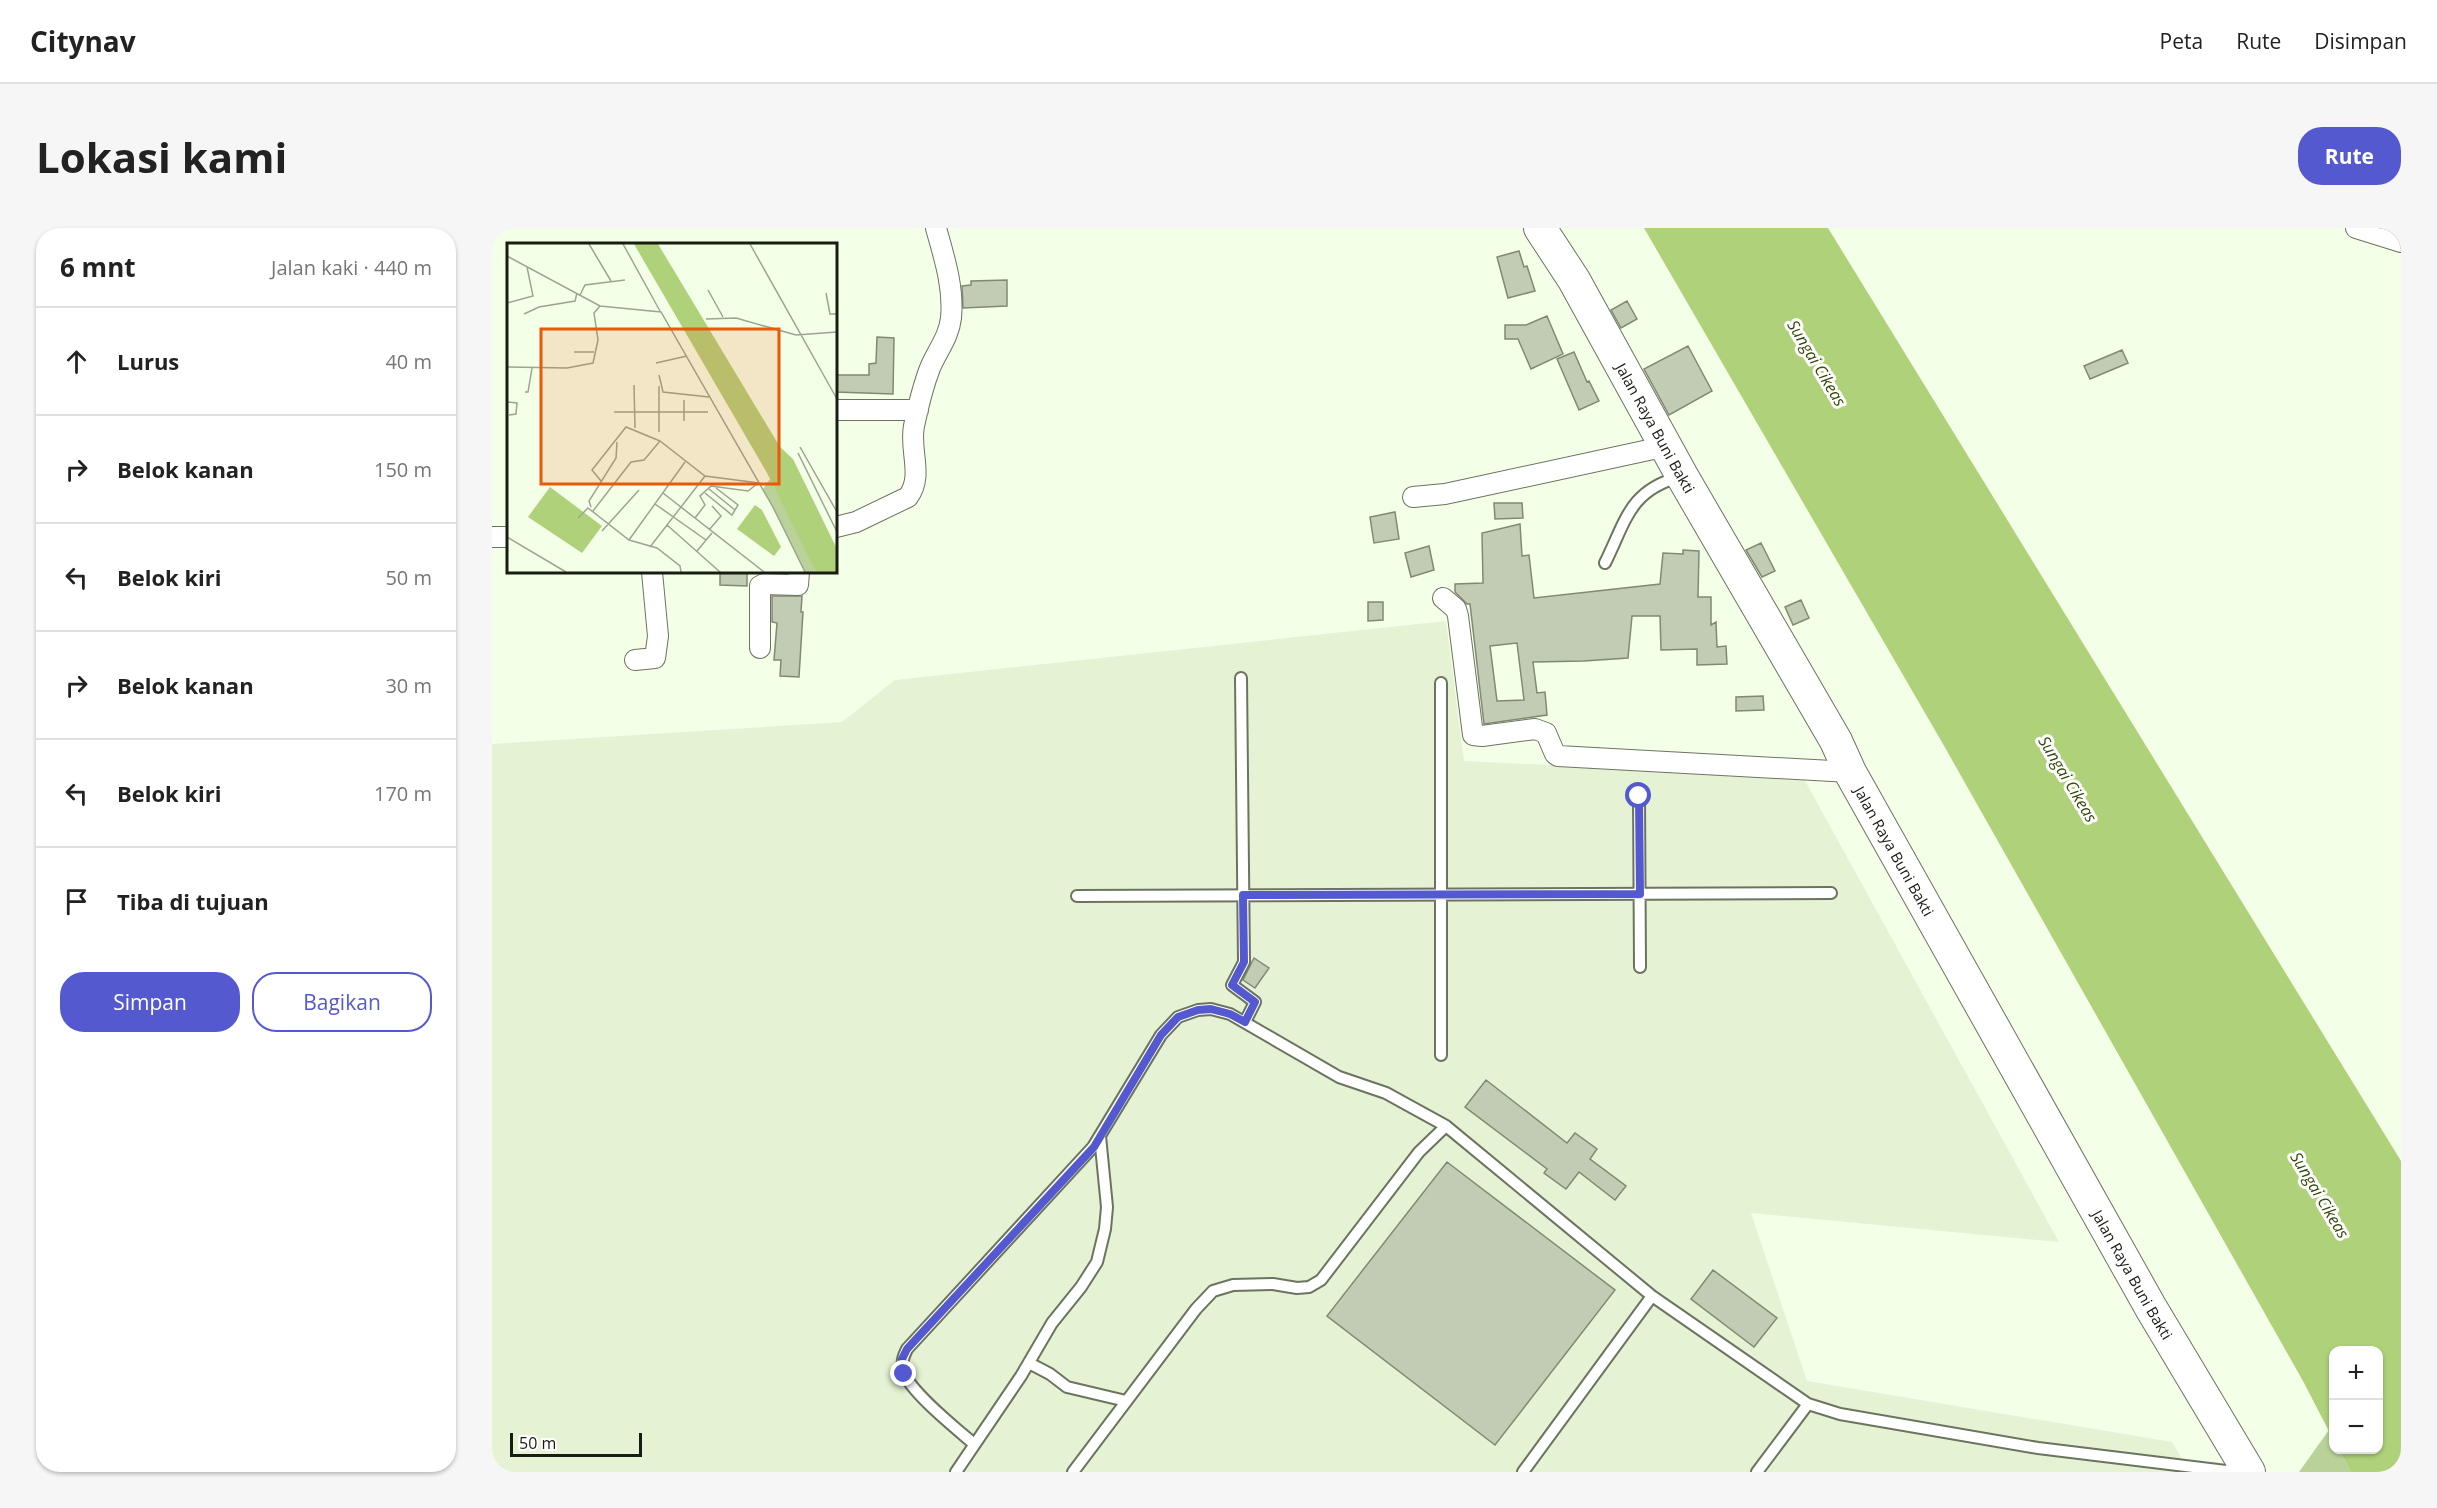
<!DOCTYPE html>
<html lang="id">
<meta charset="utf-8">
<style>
body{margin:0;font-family:"Open Sans",sans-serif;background:#f6f6f6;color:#222}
.controls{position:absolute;right:18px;bottom:18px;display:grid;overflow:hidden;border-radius:12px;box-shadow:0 2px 4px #0004}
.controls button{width:54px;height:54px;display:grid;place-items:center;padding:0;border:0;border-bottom:2px solid #e0e0e0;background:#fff;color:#222;font:30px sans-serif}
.scale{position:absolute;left:18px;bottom:15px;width:132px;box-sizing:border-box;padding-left:6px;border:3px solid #181c13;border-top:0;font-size:16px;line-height:21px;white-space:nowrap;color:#181c13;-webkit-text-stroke:4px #fff;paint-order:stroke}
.stop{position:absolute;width:18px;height:18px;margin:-14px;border:4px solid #5459cf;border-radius:50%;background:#fff}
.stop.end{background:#5459cf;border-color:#fff;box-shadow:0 2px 6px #0008}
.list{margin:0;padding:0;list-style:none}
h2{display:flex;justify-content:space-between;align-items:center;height:78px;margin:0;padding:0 24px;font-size:26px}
h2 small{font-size:20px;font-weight:400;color:#767676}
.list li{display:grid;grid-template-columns:39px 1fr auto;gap:18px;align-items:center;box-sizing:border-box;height:108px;padding:0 24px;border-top:2px solid #e0e0e0}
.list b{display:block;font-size:22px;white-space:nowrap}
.list em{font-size:20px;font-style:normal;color:#767676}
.actions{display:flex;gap:12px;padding:18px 24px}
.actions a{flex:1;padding:14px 0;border:2px solid #5459cf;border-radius:24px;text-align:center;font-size:21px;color:#5459cf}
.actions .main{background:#5459cf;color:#fff}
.icon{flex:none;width:33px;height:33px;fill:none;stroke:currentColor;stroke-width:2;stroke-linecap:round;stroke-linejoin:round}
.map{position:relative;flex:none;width:1909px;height:1244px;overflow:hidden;border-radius:24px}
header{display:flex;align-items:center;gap:36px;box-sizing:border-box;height:84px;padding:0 30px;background:#fff;border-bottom:2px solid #e0e0e0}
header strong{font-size:28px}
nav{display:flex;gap:33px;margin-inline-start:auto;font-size:21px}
.intro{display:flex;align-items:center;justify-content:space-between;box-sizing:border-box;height:144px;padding:0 36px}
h1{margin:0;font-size:42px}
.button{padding:15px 27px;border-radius:24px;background:#5459cf;color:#fff;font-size:21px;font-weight:700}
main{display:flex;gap:36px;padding:0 36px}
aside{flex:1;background:#fff;border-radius:24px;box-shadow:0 2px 4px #0004}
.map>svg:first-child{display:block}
.built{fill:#e5f3d4}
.green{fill:#bad29a}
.water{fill:#afd17a}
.building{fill:#c2ccb5;stroke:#808973;stroke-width:1.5;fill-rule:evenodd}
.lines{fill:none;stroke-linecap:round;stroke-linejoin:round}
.lane-casing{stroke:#6c7460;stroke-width:14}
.street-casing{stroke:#6c7460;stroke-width:22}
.primary-casing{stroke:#6c7460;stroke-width:34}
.lane{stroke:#fff;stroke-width:10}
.street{stroke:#fff;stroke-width:20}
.primary{stroke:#fff;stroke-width:32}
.route{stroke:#5459cf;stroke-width:8}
.labels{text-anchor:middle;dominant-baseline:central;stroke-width:6;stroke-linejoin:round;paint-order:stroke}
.street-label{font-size:15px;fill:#181c13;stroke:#fff}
.water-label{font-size:16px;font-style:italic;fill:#324705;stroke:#fff}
.inset-road{fill:none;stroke:#9ca492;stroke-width:1.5}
.view{fill:#e8590c;fill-opacity:0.15;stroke:#e8590c;stroke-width:3}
.inset-edge{fill:none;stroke:#181c13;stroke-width:3}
</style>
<header>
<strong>Citynav</strong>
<nav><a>Peta</a><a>Rute</a><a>Disimpan</a></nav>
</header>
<div class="intro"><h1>Lokasi kami</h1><a class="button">Rute</a></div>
<main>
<aside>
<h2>6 mnt<small>Jalan kaki · 440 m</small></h2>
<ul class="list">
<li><svg class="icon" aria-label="ahead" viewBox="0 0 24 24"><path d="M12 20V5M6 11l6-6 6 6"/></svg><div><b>Lurus</b></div><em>40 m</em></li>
<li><svg class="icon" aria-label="right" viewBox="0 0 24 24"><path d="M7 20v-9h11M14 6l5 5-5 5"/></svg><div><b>Belok kanan</b></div><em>150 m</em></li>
<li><svg class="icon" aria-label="left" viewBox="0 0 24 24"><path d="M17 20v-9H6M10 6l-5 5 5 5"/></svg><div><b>Belok kiri</b></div><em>50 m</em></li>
<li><svg class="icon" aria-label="right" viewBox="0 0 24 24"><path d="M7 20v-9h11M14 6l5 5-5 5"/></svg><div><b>Belok kanan</b></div><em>30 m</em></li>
<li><svg class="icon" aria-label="left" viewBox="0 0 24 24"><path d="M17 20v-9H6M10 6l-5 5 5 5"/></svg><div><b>Belok kiri</b></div><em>170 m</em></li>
<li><svg class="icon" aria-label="arrive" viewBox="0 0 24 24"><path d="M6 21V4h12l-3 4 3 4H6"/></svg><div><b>Tiba di tujuan</b></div></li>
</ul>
<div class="actions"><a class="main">Simpan</a><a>Bagikan</a></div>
</aside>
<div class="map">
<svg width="1909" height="1244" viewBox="0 0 1909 1244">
<rect width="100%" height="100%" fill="#f4ffe7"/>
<path class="built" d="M954,393L972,533L1311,549L1567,1014L1259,985L1315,1153L1680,1214L1698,1244H0V516L350,494L403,452Z"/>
<path class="green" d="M1837,1202L1841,1211L1842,1222H1847L1859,1244H1807Z"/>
<path class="water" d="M1152,0H1336L1909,933V1244H1859L1847,1222H1886V1122H1842L1841,1211L1811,1153L1451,516Z"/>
<path class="building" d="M1027,23L1032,39L1035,38L1043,63L1016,70L1005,29Z
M515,52V78L471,80L470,58L479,57V53Z
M1135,73L1145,91L1129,100L1119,82Z
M1055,88L1071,126L1039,141L1026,111H1013V97H1034Z
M385,109L402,110L401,166L344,164V147H377V136L384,135Z
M1196,118L1220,163L1177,187L1152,141Z
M1630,122L1636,135L1598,151L1592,138Z
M1082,124L1095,154L1097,153L1107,173L1087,182L1065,131Z
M1002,275H1030L1031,290L1003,291Z
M903,284L907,311L882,315L878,289Z
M1028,296L1030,328L1037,327L1042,370L1168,356L1171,325L1191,326V322L1207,323L1206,369H1219V397L1224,394L1225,419L1234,418L1235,436L1205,437V421L1169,422L1168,388H1140L1136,430L1092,433L1041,434L1045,465L1053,464L1055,487L992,496L978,376H975L963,364V356L991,355L990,305ZM1025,415L1032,472L1005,473L998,418Z
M1269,315L1283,343L1270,349L1254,322Z
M937,318L942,342L919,349L913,325Z
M228,344H255V358L228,357Z
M280,368H310L309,384H311L307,449L288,448L289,432H282L285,395L280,394Z
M1309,372L1317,390L1301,397L1293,379Z
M876,374H891V392L876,393Z
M1271,468L1272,482L1244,483V469Z
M762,730L777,740L763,760L751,752Z
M994,852L1075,915L1083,905L1105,921L1098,931L1134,958L1123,972L1087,944L1074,961L1052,945L1055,941L973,879Z
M955,934L1123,1062L1003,1217L835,1088Z
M1221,1042L1285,1090L1262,1119L1199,1071Z"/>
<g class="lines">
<defs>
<path id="lane" d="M1113,335C1134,293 1137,263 1187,249
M749,450L752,734L740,757L763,774L753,794
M949,455V827
M1147,568L1148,739
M585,668L1339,665
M537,1135L558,1146L575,1159L634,1173
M482,1216C466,1202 417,1163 412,1144C409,1135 411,1129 415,1121L601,919L669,807L686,789L706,782L719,781L738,786L847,849L894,865L954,898
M464,1244L529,1148L560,1095L589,1059L605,1034L613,1001L615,979L608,908
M581,1244L704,1081L721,1063L741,1057L781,1056L805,1060L817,1059L829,1052L927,924L954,898L1160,1068L1316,1176L1348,1186L1546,1220L1734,1243L1750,1236
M1031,1244L1160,1068
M1265,1244L1316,1176"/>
<path id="street" d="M1864,0L1909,14
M344,182H426
M921,269L953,266L1175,218
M344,299L364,294L416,269C432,248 417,222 422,198C426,179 431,158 438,140C445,123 457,109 459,90C462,59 452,29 444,0
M0,309H16
M951,370L964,381L966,388L981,507L990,508L1043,501L1054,505L1063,526L1066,528L1358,544
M268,420V358L272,356L306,357L307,344
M143,432L163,430L166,408L160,344"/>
<g id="primary">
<path id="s1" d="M1048,0L1082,52L1190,248L1344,513L1358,544L1659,1080L1757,1244"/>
</g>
</defs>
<use href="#lane" class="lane-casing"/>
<use href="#street" class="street-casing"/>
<use href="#primary" class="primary-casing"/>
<use href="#lane" class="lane"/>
<use href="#street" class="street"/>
<use href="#primary" class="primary"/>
</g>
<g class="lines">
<path class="route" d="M412,1146L410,1131L415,1121L602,919L669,807L686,789L706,782L719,781L738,786L753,794L763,774L740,757L752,734L751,667L1148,666L1147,568"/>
</g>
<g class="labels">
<g class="street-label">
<text stroke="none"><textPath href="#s1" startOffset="231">Jalan Raya Buni Bakti</textPath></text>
<text stroke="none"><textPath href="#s1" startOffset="717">Jalan Raya Buni Bakti</textPath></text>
<text stroke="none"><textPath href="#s1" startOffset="1203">Jalan Raya Buni Bakti</textPath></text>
</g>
<g class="water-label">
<text transform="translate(1325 135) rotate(59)">Sungai Cikeas</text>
<text transform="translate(1576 551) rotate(59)">Sungai Cikeas</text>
<text transform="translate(1828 967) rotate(59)">Sungai Cikeas</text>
</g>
</g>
<g transform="translate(15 15)">
<rect width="330" height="330" fill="#f4ffe7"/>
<path d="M263,236L299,305L309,329H298L256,246Z" fill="#bad29a"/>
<path d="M127,1H151L273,204L286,216L330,306V329H309L260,230ZM43,244L95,283L75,310L21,274ZM248,262L255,267L274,304L267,313L230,286Z" fill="#afd17a"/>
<path class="inset-road" d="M82,1L104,38M116,1L153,68M243,1L330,156M0,13L93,63L154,69L267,266L298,329M201,47L216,74M319,50L323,71H330M73,52L78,42L118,37M0,60L26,53L20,24M17,71L32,64L68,58L70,50M199,76L229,75L289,92L330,89M67,109H87M149,120L180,113M0,124L60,125L86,120L91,97L87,70L93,63M152,132L156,149L202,154M127,142L128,185M152,143V189M18,149H21L25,125M177,157V178M0,159L10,160L9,171L2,172M107,169H201M293,204L330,269M291,210L330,289M94,238L85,227L119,184L153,198M202,246L228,267M156,250L257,329M198,250L225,272L231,262L209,245M148,261L199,297M84,264L82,258L109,215L110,199M86,268L124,219L137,217L153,198L198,233L252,240M71,275L81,265L122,297L150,305L173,323L174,329M188,275L198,262L193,253L204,243L241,248L250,241M160,282L213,329M202,287L214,273L205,263M95,288L132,247M0,294L59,329M122,297L178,219M143,304L198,233M190,308L205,290"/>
<path class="view" d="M34,86H272V241H34Z"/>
<rect width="330" height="330" class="inset-edge"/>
</g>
</svg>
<div class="controls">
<button>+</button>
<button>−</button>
</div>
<div class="scale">50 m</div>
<div class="stop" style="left:1147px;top:568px"></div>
<div class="stop end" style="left:412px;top:1146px"></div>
</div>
</main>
